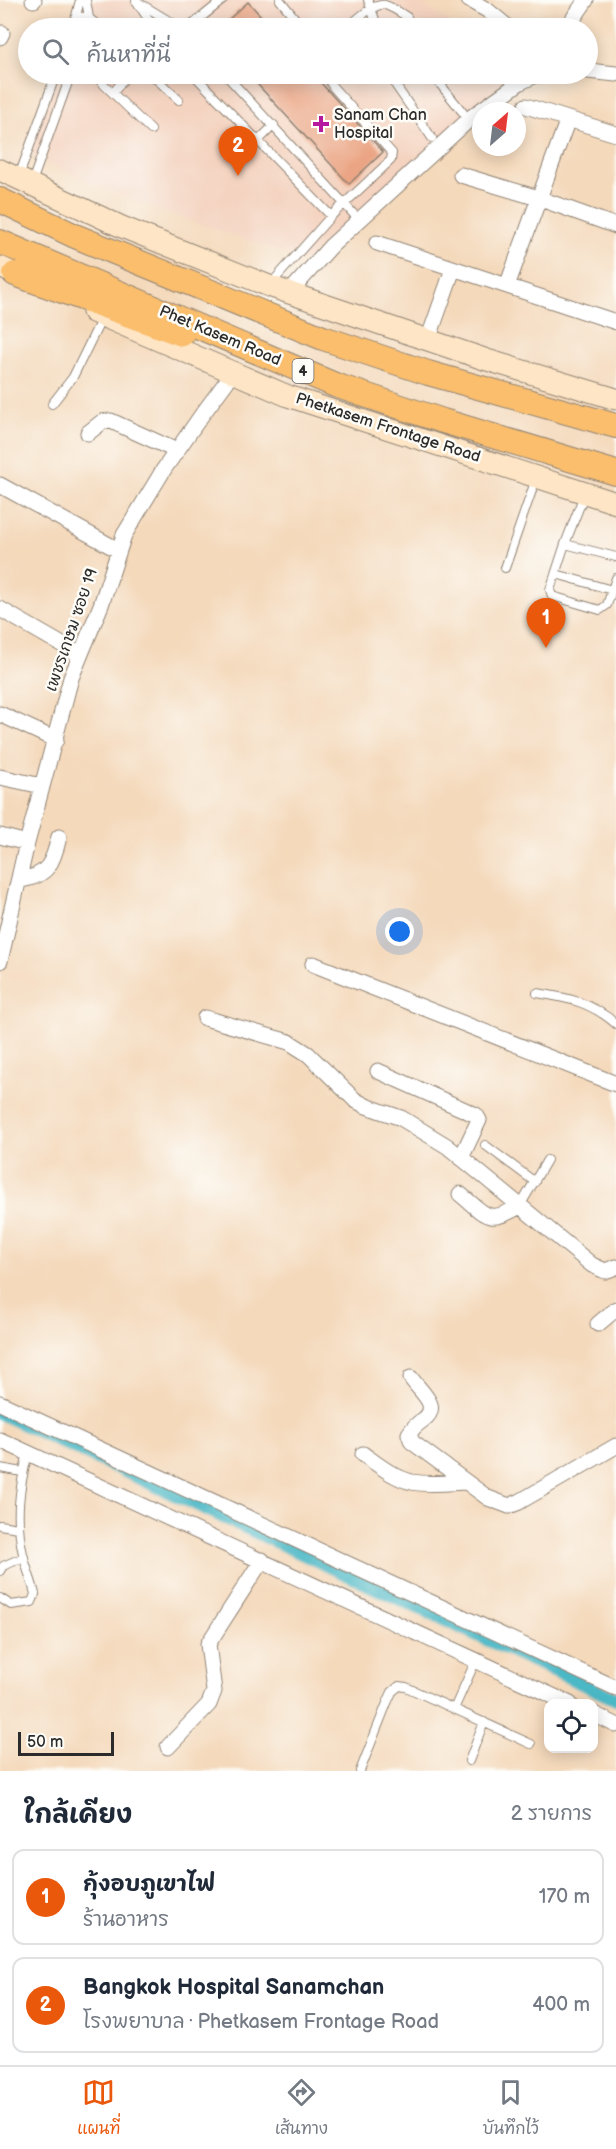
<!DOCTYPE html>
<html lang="th">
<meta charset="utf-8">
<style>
body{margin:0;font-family:"Balsamiq Sans","Playpen Sans Thai",sans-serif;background:#f6f6f7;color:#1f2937}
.controls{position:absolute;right:18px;bottom:18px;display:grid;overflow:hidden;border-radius:12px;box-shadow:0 3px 15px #0003}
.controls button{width:54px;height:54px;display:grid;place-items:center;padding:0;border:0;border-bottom:2px solid #e0e1e3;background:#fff;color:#1f2937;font:30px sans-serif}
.compass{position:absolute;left:472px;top:102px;width:54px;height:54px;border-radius:50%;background:#fff;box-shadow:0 3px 15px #0003;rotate:28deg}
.scale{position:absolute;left:18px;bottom:15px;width:96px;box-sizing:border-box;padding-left:6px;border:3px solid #2b2b2b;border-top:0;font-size:16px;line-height:21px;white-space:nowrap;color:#2b2b2b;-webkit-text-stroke:4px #fdfcf7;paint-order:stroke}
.you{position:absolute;left:400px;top:932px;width:21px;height:21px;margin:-15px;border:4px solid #fff;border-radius:50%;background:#1a73e8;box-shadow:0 0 0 9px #1a73e833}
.badge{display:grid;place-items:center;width:39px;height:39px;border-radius:50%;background:#ea580c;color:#fff;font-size:20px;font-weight:700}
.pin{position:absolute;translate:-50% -50px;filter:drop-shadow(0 2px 3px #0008)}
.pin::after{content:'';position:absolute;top:32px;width:21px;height:18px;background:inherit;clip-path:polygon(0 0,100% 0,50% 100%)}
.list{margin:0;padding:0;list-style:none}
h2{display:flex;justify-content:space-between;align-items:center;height:78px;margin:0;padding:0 24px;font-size:26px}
h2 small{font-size:20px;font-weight:400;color:#747a83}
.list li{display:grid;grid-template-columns:39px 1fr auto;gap:18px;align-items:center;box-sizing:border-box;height:96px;margin:0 12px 12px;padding:0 12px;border:2px solid #e0e1e3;border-radius:12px}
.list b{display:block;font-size:22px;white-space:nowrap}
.list p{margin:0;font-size:20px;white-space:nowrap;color:#747a83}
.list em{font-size:20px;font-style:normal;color:#747a83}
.icon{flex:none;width:33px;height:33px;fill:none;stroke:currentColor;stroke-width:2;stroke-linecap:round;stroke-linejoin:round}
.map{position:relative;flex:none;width:616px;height:1771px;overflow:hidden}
.search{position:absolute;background:#fff;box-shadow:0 3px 15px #0003;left:18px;right:18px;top:18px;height:66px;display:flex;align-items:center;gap:15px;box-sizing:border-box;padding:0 21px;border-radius:33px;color:#747a83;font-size:22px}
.sheet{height:294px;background:#fff}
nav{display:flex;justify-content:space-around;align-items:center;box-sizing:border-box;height:84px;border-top:2px solid #e0e1e3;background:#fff;font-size:16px;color:#747a83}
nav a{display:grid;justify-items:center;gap:3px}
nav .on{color:#ea580c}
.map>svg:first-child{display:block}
.built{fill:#f4d3c0}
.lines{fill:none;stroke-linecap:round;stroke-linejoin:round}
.canal{stroke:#4bb8c6;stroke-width:14}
.building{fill:#eba584}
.service-casing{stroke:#908273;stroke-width:10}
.minor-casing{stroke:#908273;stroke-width:17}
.secondary-casing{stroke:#908273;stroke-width:23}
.trunk-casing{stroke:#908273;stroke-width:26}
.service{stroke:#fff;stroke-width:8}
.minor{stroke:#fff;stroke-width:15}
.secondary{stroke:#fde5c5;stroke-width:21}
.trunk{stroke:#fabe6d;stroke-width:24}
.poi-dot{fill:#b5179e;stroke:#fdfcf7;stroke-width:2}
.labels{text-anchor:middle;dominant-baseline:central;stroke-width:5;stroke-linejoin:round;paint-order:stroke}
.shield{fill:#fdfcf7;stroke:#6a6a68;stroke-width:1.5}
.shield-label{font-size:15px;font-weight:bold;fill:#2b2b2b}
.poi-label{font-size:16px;fill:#2b2b2b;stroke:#fdfcf7;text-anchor:start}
.street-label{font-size:16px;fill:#2b2b2b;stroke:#fdfcf7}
</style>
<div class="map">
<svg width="616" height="1771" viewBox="0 0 616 1771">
<rect width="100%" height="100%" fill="#fdfcf7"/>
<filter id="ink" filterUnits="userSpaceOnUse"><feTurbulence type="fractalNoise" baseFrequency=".0167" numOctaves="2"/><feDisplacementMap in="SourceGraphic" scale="12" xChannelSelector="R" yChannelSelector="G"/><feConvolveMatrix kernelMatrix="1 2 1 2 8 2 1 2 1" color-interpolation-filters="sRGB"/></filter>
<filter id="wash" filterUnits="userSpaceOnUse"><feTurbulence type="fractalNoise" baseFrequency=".008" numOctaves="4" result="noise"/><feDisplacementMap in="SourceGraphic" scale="24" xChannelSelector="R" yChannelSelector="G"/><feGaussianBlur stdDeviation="1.35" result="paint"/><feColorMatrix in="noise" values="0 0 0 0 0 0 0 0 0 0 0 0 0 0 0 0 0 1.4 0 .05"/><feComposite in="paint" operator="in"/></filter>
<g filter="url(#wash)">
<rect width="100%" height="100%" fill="#f4d9bb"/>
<path class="built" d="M75,0H416L459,28H67Z
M51,74H511L306,261L129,199L23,152Z"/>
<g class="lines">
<path class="canal" d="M0,1413L616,1699"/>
</g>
<g id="blocks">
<path class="building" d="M248,2L272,28H219Z
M248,74H313L383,152L349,184Z"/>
</g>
</g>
<g filter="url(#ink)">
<use href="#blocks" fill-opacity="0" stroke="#908273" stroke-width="1.5"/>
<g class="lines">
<defs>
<path id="service" d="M280,0L303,28
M368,0L378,28
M136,1L181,28
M137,2L154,28
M78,16L89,18L101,28
M73,28L80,0
M86,28L89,18L86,0
M188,28L223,0
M347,28C355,21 373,3 385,5C392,7 401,13 407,17
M93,74L151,130
M151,74L179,100
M193,74L331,216
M225,74L360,221
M395,74L396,86L432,138
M432,74L469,120
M113,93L128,74
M258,141L274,125
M19,176L56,74
M32,182L71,74
M270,285L331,216L391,160L392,153L333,87L325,74
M52,404L73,377L102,318
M584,495L565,544L550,590L552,596L600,610L607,605L616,578
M565,544L616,557
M505,568L536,479
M556,574L612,590
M537,993C569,998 591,1002 616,1024
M485,1145L535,1182
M520,1206L547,1160
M0,1468L23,1472
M0,1525L18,1528
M0,1571L3,1566L24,1557
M0,1598L11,1605L32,1602L35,1594C32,1581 26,1568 23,1554C15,1518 19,1488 28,1453
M454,1709L476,1660
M469,1761L484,1722
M360,1771L387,1703L392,1692L399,1686L406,1687L531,1744"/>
<path id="minor" d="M33,0H34
M469,0L487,10L509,28
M567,28L586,0
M0,37L2,33
M588,71L616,74
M526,106L616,134
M568,119L507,286L616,322
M461,175L538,198L616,226
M377,243L507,286
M290,292L331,246L473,116L519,83L535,75L549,74
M428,340L453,269
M88,433L102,422L111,421L177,451
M0,485L118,550
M0,609L80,655
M0,714L56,740
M0,777L42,786
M0,836L27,843
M20,880C48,876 53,863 59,837
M0,961L27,843L71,678L101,605L124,535L164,469L201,416L233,373
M313,964L616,1084
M205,1018L289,1042L308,1054L355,1100L366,1106L401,1118L447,1146L592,1265L605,1271L616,1267
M378,1071L476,1115L479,1120L461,1158
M460,1194C487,1216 487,1225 520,1206
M598,1324L616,1309
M411,1378C420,1392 442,1406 423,1420C417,1424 413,1427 409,1434L412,1442L488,1498L509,1506L519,1502L616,1446
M0,1403L616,1688
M0,1440L570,1704
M363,1454C377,1464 394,1478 412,1482C429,1485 447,1483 464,1482
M594,1714L616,1725
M168,1747L209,1704L214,1691L208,1644L262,1560"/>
<path id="secondary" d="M0,170L122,227L269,286L487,360L616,399
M0,267L30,281
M93,312L288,396L616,503"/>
<path id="trunk" d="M0,200L75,236L323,338L428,373L616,426
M0,242L335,385L443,421L616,473
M15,274L182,334"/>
</defs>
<use href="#service" class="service-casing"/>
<use href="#minor" class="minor-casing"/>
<use href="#secondary" class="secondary-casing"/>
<use href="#trunk" class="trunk-casing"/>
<use href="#service" class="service"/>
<use href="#minor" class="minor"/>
<use href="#secondary" class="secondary"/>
<use href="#trunk" class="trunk"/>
</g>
</g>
<path class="poi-dot" d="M318 115h6v6h6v6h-6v6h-6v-6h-6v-6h6z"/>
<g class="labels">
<rect class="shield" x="292.5" y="359" width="21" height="24" rx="4.5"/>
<g class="shield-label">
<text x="303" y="371">4</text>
</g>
<g class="poi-label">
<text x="334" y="115">Sanam Chan<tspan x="334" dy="18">Hospital</tspan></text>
</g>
<g class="street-label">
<text transform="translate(220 336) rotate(23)">Phet Kasem Road</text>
<text transform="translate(388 428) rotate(18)">Phetkasem Frontage Road</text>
<text transform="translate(72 630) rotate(-71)">เพชรเกษม ซอย 19</text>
</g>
</g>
</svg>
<div class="controls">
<button><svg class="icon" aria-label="locate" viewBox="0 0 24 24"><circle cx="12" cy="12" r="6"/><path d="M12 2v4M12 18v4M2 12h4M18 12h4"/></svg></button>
</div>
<svg class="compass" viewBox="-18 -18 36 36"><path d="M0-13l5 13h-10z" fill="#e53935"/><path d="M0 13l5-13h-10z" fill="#747a83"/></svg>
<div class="scale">50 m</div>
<div class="you"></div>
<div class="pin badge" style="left:546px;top:648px">1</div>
<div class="pin badge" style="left:238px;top:176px">2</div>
<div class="search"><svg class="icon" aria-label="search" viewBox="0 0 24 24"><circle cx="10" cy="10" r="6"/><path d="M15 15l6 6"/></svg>ค้นหาที่นี่</div>
</div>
<section class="sheet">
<h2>ใกล้เคียง<small>2 รายการ</small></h2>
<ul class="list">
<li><span class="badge">1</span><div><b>กุ้งอบภูเขาไฟ</b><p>ร้านอาหาร</p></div><em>170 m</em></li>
<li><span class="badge">2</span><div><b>Bangkok Hospital Sanamchan</b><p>โรงพยาบาล · Phetkasem Frontage Road</p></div><em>400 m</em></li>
</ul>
</section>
<nav>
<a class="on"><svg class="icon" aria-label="map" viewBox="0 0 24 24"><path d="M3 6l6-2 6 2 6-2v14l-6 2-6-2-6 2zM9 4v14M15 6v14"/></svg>แผนที่</a>
<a><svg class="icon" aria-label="directions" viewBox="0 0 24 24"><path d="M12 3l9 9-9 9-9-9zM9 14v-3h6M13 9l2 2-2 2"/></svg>เส้นทาง</a>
<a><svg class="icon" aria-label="saved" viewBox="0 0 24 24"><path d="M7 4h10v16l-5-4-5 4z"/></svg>บันทึกไว้</a>
</nav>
